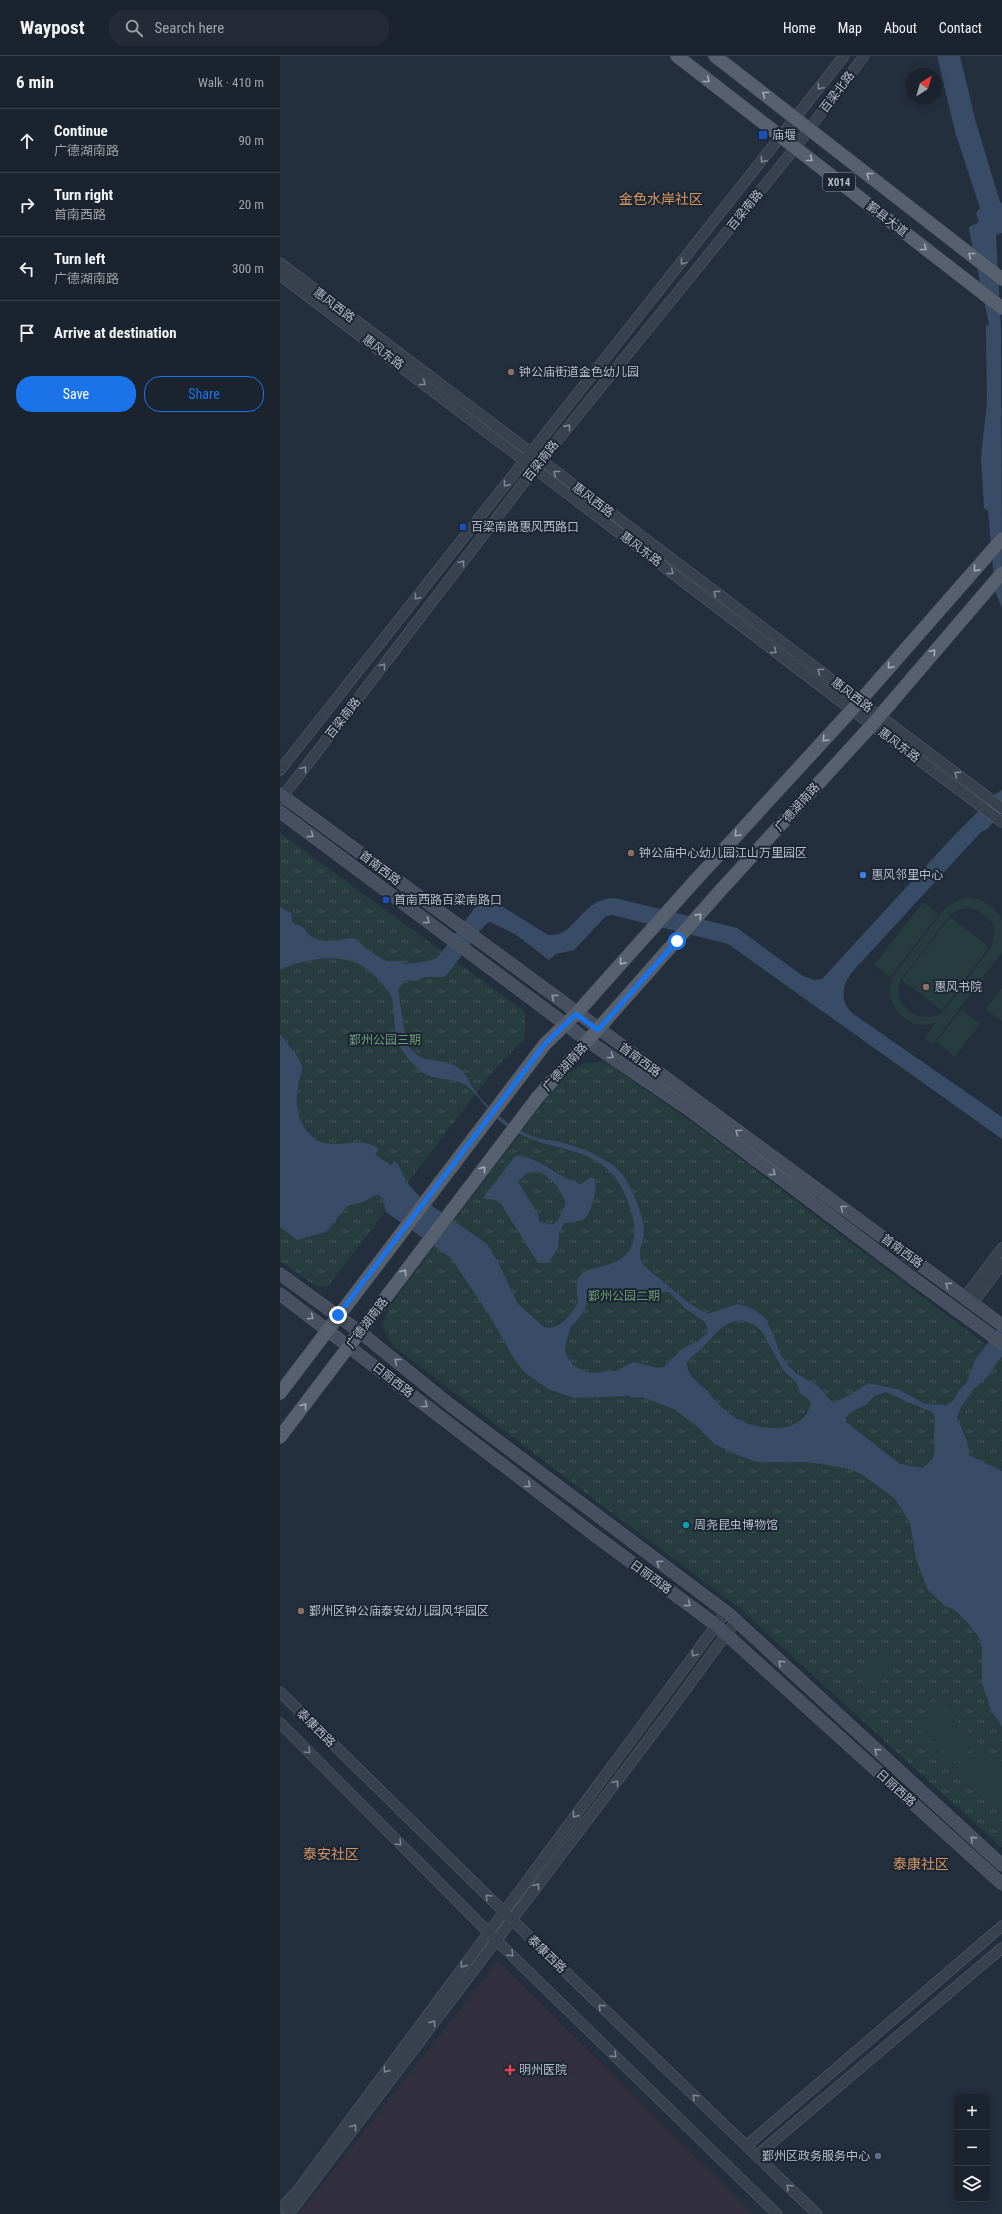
<!DOCTYPE html>
<meta charset="utf-8">
<style>
body{margin:0;font-family:"Roboto Condensed","Noto Sans SC",sans-serif;background:#242b36;color:#f1f3f6}
.controls{position:absolute;right:12px;bottom:12px;display:grid;overflow:hidden;border-radius:8px;box-shadow:0 2px 10px #0003}
.controls button{width:36px;height:36px;display:grid;place-items:center;padding:0;border:0;border-bottom:1px solid #39404a;background:#1b232e;color:#f1f3f6;font:20px sans-serif}
.compass{position:absolute;left:626px;top:12px;width:36px;height:36px;border-radius:50%;background:#1b232e;box-shadow:0 2px 10px #0003;rotate:37deg}
.stop{position:absolute;width:12px;height:12px;margin:-9px;border:3px solid #1a73e8;border-radius:50%;background:#fff}
.stop.end{background:#1a73e8;border-color:#fff;box-shadow:0 1px 4px #0008}
.list{margin:0;padding:0;list-style:none}
h2{display:flex;justify-content:space-between;align-items:center;height:52px;margin:0;padding:0 16px;font-size:17px}
h2 small{font-size:13px;font-weight:400;color:#a0a4aa}
.list li{display:grid;grid-template-columns:26px 1fr auto;gap:12px;align-items:center;box-sizing:border-box;height:64px;padding:0 16px;border-top:1px solid #39404a}
.list b{display:block;font-size:15px;white-space:nowrap}
.list p{margin:0;font-size:13px;white-space:nowrap;color:#a0a4aa}
.list em{font-size:13px;font-style:normal;color:#a0a4aa}
.actions{display:flex;gap:8px;padding:12px 16px}
.actions a{flex:1;padding:9px 0;border:1px solid #1a73e8;border-radius:16px;text-align:center;font-size:14px;color:#1a73e8}
.actions .main{background:#1a73e8;color:#fff}
.icon{flex:none;width:22px;height:22px;fill:none;stroke:currentColor;stroke-width:2;stroke-linecap:round;stroke-linejoin:round}
.map{position:relative;flex:none;width:722px;height:2158px;overflow:hidden}
header{display:flex;align-items:center;gap:24px;box-sizing:border-box;height:56px;padding:0 20px;background:#1b232e;border-bottom:1px solid #39404a}
header strong{font-size:19px}
nav{display:flex;gap:22px;margin-inline-start:auto;font-size:14px}
.search{width:280px;height:36px;background:#242b36;display:flex;align-items:center;gap:10px;box-sizing:border-box;padding:0 14px;border-radius:16px;color:#a0a4aa;font-size:15px}
main{display:flex}
aside{flex:1;background:#1b232e}
.map>svg:first-child{display:block}
.medical{fill:#32303f}
.park{fill:url(#park-tufts)}
.garden{fill:#263c3f;fill-rule:evenodd}
.water{fill:#394c67;fill-rule:evenodd}
.lines{fill:none;stroke-linecap:round;stroke-linejoin:round}
.tertiary-casing{stroke:#565f6c;stroke-width:11}
.secondary-casing{stroke:#565f6c;stroke-width:13}
.primary-casing{stroke:#414a57;stroke-width:14}
.tertiary{stroke:#38414e;stroke-width:10}
.secondary{stroke:#465061;stroke-width:12}
.primary{stroke:#56606e;stroke-width:13}
.oneway{stroke:#a1aab7}
.oneway2{stroke:#7c8592}
.oneway3{stroke:#8e96a5}
.route{stroke:#1a73e8;stroke-width:5}
.transit-dot{fill:#1a4fb4;stroke:#1d2633;stroke-width:1.5}
.education-dot{fill:#8d6e63;stroke:#1d2633;stroke-width:1.5}
.shop-dot{fill:#3f7fe0;stroke:#1d2633;stroke-width:1.5}
.culture-dot{fill:#0f9aa8;stroke:#1d2633;stroke-width:1.5}
.health-dot{fill:#e0444e;stroke:#1d2633;stroke-width:1.5}
.service-dot{fill:#5c6f8a;stroke:#1d2633;stroke-width:1.5}
.labels{text-anchor:middle;dominant-baseline:central;stroke-width:4;stroke-linejoin:round;paint-order:stroke}
.shield{fill:#1d2633;stroke:#878f9c;stroke-width:1}
.shield-label{font-size:11px;font-weight:bold;fill:#b4bcc9}
.street-label{font-size:12px;fill:#b4bcc9;stroke:#1d2633}
.poi-label{font-size:12px;fill:#b4bcc9;stroke:#1d2633;text-anchor:start}
.park-label{font-size:12px;fill:#6b9a76;stroke:#1d2633}
.quarter-label{font-size:14px;fill:#d59563;stroke:#1d2633}
</style>
<header>
<strong>Waypost</strong>
<div class="search"><svg class="icon" aria-label="search" viewBox="0 0 24 24"><circle cx="10" cy="10" r="6"/><path d="M15 15l6 6"/></svg>Search here</div>
<nav><a>Home</a><a>Map</a><a>About</a><a>Contact</a></nav>
</header>
<main>
<aside>
<h2>6 min<small>Walk · 410 m</small></h2>
<ul class="list">
<li><svg class="icon" aria-label="ahead" viewBox="0 0 24 24"><path d="M12 20V5M6 11l6-6 6 6"/></svg><div><b>Continue</b><p>广德湖南路</p></div><em>90 m</em></li>
<li><svg class="icon" aria-label="right" viewBox="0 0 24 24"><path d="M7 20v-9h11M14 6l5 5-5 5"/></svg><div><b>Turn right</b><p>首南西路</p></div><em>20 m</em></li>
<li><svg class="icon" aria-label="left" viewBox="0 0 24 24"><path d="M17 20v-9H6M10 6l-5 5 5 5"/></svg><div><b>Turn left</b><p>广德湖南路</p></div><em>300 m</em></li>
<li><svg class="icon" aria-label="arrive" viewBox="0 0 24 24"><path d="M6 21V4h12l-3 4 3 4H6"/></svg><div><b>Arrive at destination</b></div></li>
</ul>
<div class="actions"><a class="main">Save</a><a>Share</a></div>
</aside>
<div class="map">
<svg width="722" height="2158" viewBox="0 0 722 2158">
<defs>
<pattern id="park-tufts" width="24" height="20" patternUnits="userSpaceOnUse"><rect width="24" height="20" fill="#263c3f"/><path d="M3 7l-1-3M5 7V3M7 7l1-3M15 17l-1-3M17 17v-4M19 17l1-3" fill="none" stroke="#435659"/></pattern>
</defs>
<rect width="100%" height="100%" fill="#242f3e"/>
<path class="medical" d="M218,1905L473,2158H19Z"/>
<path class="park" d="M0,777L245,956V982L214,1014L48,1230L37,1231L0,1205Z
M327,1006L421,1073L722,1301V1792L458,1551L315,1444L113,1290L102,1271L109,1251L285,1018L306,1007Z"/>
<path class="garden" d="M683,842C700,840 714,849 722,864V896L653,988L645,982L656,967C649,968 643,970 637,968C617,963 603,938 613,920L665,852ZM687,852L698,854L711,865L714,872L713,885L711,891L664,955C644,972 609,950 620,925L670,859L675,855Z
M643,846L659,858L610,921L594,909Z
M670,861L709,891L662,954L622,924Z
M722,932V965L706,953Z
M681,954L700,968L675,1001L656,986Z
M604,1588L621,1603L593,1635L576,1619Z
M655,1645L698,1685L677,1708L633,1669Z
M701,1688L722,1707V1750L679,1711Z"/>
<path class="water" d="M657,0H680L695,63L720,146L722,148V177L718,178L716,180L721,272L722,552L715,535L708,455L704,452L701,400L707,347L706,280V270L709,268L689,174V171L699,166L696,157L700,152L676,79Z
M722,734V757L707,773L701,776L573,915C562,929 559,944 572,957L722,1061V1083L448,888L332,859L326,860L294,894L276,898L269,904L235,878L210,866C200,869 176,911 164,921H144L136,925L125,924L118,934C121,948 124,985 132,995C145,1009 163,1001 177,1011C186,1017 188,1024 193,1032C208,1054 230,1071 254,1081C262,1084 272,1084 281,1086C300,1092 325,1100 340,1116C350,1127 365,1161 364,1177C363,1189 356,1196 363,1209L409,1247L427,1258L458,1248L471,1252L484,1261L493,1277L500,1298L507,1308L517,1318L538,1330L550,1344L555,1347L589,1327L620,1334L645,1348L666,1349L674,1344L678,1335L686,1328L695,1304L722,1268V1300L708,1320L693,1334L681,1351L677,1362L687,1385L689,1399L722,1415V1671L711,1654L702,1627V1592L699,1581L685,1564L675,1554L665,1550L648,1534L636,1503L630,1466L614,1442L581,1418L570,1413L529,1406H477L460,1400L434,1388L419,1372L394,1353L362,1341L351,1342L350,1340L294,1342L268,1333L255,1324L244,1316L235,1304L209,1259L171,1202L106,1156L103,1143L98,1138L83,1146L67,1150L46,1176L17,1184L0,1171V977C5,986 20,1001 22,1010C23,1015 20,1020 19,1025C14,1047 16,1071 37,1084C57,1095 79,1078 99,1093L95,1099L111,1109L114,1105L117,1107L128,1128L142,1143L207,1188L218,1206L238,1248L264,1271C280,1275 290,1259 298,1247C298,1240 295,1231 298,1223C302,1214 315,1212 324,1210C356,1202 359,1178 350,1151C327,1078 269,1105 221,1066C208,1056 196,1034 182,1027C168,1021 151,1025 139,1014C132,1007 121,996 118,985C113,972 115,957 112,943C109,932 90,914 79,908C57,897 21,903 0,914V851L11,857L13,867L24,872C34,891 56,884 74,882L89,895L106,905H119L126,908L150,905L158,901L197,849L203,845L217,847L268,879C298,881 298,843 335,842L457,872L523,920L534,924L542,923L668,786L714,739ZM375,1236H389L405,1252L425,1266L427,1271V1277L417,1286L403,1292L384,1311L378,1312L354,1306L336,1315H325L317,1317L307,1316L294,1310L288,1302L285,1295L286,1287L291,1270L301,1260L309,1244L319,1240L340,1246ZM462,1264L475,1269L483,1277L503,1314L516,1326L521,1338L532,1346C529,1352 528,1358 523,1362C506,1379 469,1372 451,1359C442,1353 435,1344 428,1336C420,1328 406,1319 407,1307C412,1299 419,1296 425,1289C439,1276 440,1267 462,1264ZM606,1336L653,1357C656,1364 655,1369 654,1376C653,1395 660,1400 642,1412L620,1408L566,1366V1361L571,1356L587,1348L594,1340Z
M235,1100C259,1099 278,1123 301,1128L311,1121L315,1123C317,1133 312,1159 303,1164C298,1166 290,1166 284,1167L279,1177L278,1193L268,1207H258L219,1145L203,1142ZM257,1115C272,1120 280,1133 286,1147L278,1164L272,1169L259,1165L258,1158L238,1126L246,1118Z"/>
<g class="lines">
<defs>
<path id="tertiary" d="M0,207L722,752
M0,219L572,654L722,766
M0,714L564,0
M0,744L255,412L515,92L584,0
M685,1241L722,1192
M693,1247L722,1208
M0,1636L269,1900L537,2158
M0,1667L216,1884L497,2158
M466,2090L722,1870
M476,2100L722,1892
M0,2153L18,2134L446,1556
M9,2158L381,1667L456,1565"/>
<path id="secondary" d="M0,738L722,1269
M0,756L308,985L411,1055L638,1226L722,1287
M0,1218L80,1276L169,1348L450,1559L722,1809
M0,1238L313,1478L436,1569L722,1828"/>
<path id="primary" d="M397,0L722,252
M435,0L722,223
M0,1337L265,988L296,958L412,828L580,645L722,483
M0,1381L257,1042L440,835L592,669L722,517"/>
</defs>
<use href="#tertiary" class="tertiary-casing"/>
<use href="#secondary" class="secondary-casing"/>
<use href="#primary" class="primary-casing"/>
<use href="#tertiary" class="tertiary"/>
<use href="#secondary" class="secondary"/>
<use href="#primary" class="primary"/>
</g>
<defs><path id="oneway-chevron" d="M-2-3.5L2.5 0L-2 3.5" fill="none" stroke-width="1.6" stroke-linecap="round" stroke-linejoin="round"/></defs>
<g class="oneway">
<use href="#oneway-chevron" transform="translate(427 24) rotate(38)"/>
<use href="#oneway-chevron" transform="translate(485 38) rotate(-142)"/>
<use href="#oneway-chevron" transform="translate(530 103) rotate(38)"/>
<use href="#oneway-chevron" transform="translate(589 119) rotate(-142)"/>
<use href="#oneway-chevron" transform="translate(644 192) rotate(38)"/>
<use href="#oneway-chevron" transform="translate(691 199) rotate(-142)"/>
<use href="#oneway-chevron" transform="translate(696 513) rotate(132)"/>
<use href="#oneway-chevron" transform="translate(653 596) rotate(-49)"/>
<use href="#oneway-chevron" transform="translate(610 610) rotate(131)"/>
<use href="#oneway-chevron" transform="translate(545 683) rotate(133)"/>
<use href="#oneway-chevron" transform="translate(457 778) rotate(133)"/>
<use href="#oneway-chevron" transform="translate(419 860) rotate(-48)"/>
<use href="#oneway-chevron" transform="translate(342 906) rotate(132)"/>
<use href="#oneway-chevron" transform="translate(203 1113) rotate(-52)"/>
<use href="#oneway-chevron" transform="translate(124 1216) rotate(-55)"/>
<use href="#oneway-chevron" transform="translate(24 1350) rotate(-53)"/>
</g>
<g class="oneway2">
<use href="#oneway-chevron" transform="translate(540 31) rotate(127)"/>
<use href="#oneway-chevron" transform="translate(483 104) rotate(128)"/>
<use href="#oneway-chevron" transform="translate(403 206) rotate(128)"/>
<use href="#oneway-chevron" transform="translate(143 327) rotate(37)"/>
<use href="#oneway-chevron" transform="translate(288 371) rotate(-51)"/>
<use href="#oneway-chevron" transform="translate(276 417) rotate(-143)"/>
<use href="#oneway-chevron" transform="translate(226 428) rotate(128)"/>
<use href="#oneway-chevron" transform="translate(182 507) rotate(-52)"/>
<use href="#oneway-chevron" transform="translate(391 516) rotate(37)"/>
<use href="#oneway-chevron" transform="translate(436 537) rotate(-143)"/>
<use href="#oneway-chevron" transform="translate(137 541) rotate(128)"/>
<use href="#oneway-chevron" transform="translate(494 595) rotate(37)"/>
<use href="#oneway-chevron" transform="translate(103 610) rotate(-52)"/>
<use href="#oneway-chevron" transform="translate(540 615) rotate(-143)"/>
<use href="#oneway-chevron" transform="translate(24 713) rotate(-52)"/>
<use href="#oneway-chevron" transform="translate(677 718) rotate(-143)"/>
<use href="#oneway-chevron" transform="translate(414 1598) rotate(126)"/>
<use href="#oneway-chevron" transform="translate(28 1695) rotate(45)"/>
<use href="#oneway-chevron" transform="translate(336 1727) rotate(-53)"/>
<use href="#oneway-chevron" transform="translate(295 1759) rotate(127)"/>
<use href="#oneway-chevron" transform="translate(119 1787) rotate(45)"/>
<use href="#oneway-chevron" transform="translate(257 1830) rotate(-53)"/>
<use href="#oneway-chevron" transform="translate(208 1841) rotate(-135)"/>
<use href="#oneway-chevron" transform="translate(231 1898) rotate(44)"/>
<use href="#oneway-chevron" transform="translate(183 1909) rotate(126)"/>
<use href="#oneway-chevron" transform="translate(321 1951) rotate(-136)"/>
<use href="#oneway-chevron" transform="translate(153 1967) rotate(-53)"/>
<use href="#oneway-chevron" transform="translate(334 1999) rotate(44)"/>
<use href="#oneway-chevron" transform="translate(106 2014) rotate(126)"/>
<use href="#oneway-chevron" transform="translate(415 2041) rotate(-136)"/>
<use href="#oneway-chevron" transform="translate(74 2071) rotate(-53)"/>
<use href="#oneway-chevron" transform="translate(509 2131) rotate(-136)"/>
</g>
<g class="oneway3">
<use href="#oneway-chevron" transform="translate(31 779) rotate(36)"/>
<use href="#oneway-chevron" transform="translate(147 865) rotate(37)"/>
<use href="#oneway-chevron" transform="translate(274 941) rotate(-143)"/>
<use href="#oneway-chevron" transform="translate(331 1000) rotate(34)"/>
<use href="#oneway-chevron" transform="translate(458 1076) rotate(-144)"/>
<use href="#oneway-chevron" transform="translate(493 1117) rotate(37)"/>
<use href="#oneway-chevron" transform="translate(563 1152) rotate(-144)"/>
<use href="#oneway-chevron" transform="translate(668 1229) rotate(-144)"/>
<use href="#oneway-chevron" transform="translate(31 1261) rotate(37)"/>
<use href="#oneway-chevron" transform="translate(117 1305) rotate(-141)"/>
<use href="#oneway-chevron" transform="translate(145 1349) rotate(38)"/>
<use href="#oneway-chevron" transform="translate(248 1429) rotate(38)"/>
<use href="#oneway-chevron" transform="translate(379 1507) rotate(-144)"/>
<use href="#oneway-chevron" transform="translate(408 1548) rotate(36)"/>
<use href="#oneway-chevron" transform="translate(501 1607) rotate(-137)"/>
<use href="#oneway-chevron" transform="translate(597 1695) rotate(-138)"/>
<use href="#oneway-chevron" transform="translate(693 1783) rotate(-138)"/>
</g>
<g class="lines">
<path class="route" d="M58,1259L265,988L296,958L318,974L397,885"/>
</g>
<g class="transit-dot">
<rect x="478" y="74" width="10" height="10" rx="2"/>
<rect x="179" y="467" width="8" height="8" rx="2"/>
<rect x="102" y="840" width="8" height="8" rx="2"/>
</g>
<g class="education-dot">
<circle cx="231" cy="316" r="4"/>
<circle cx="351" cy="797" r="4"/>
<circle cx="646" cy="931" r="4"/>
<circle cx="21" cy="1555" r="4"/>
</g>
<circle class="shop-dot" cx="583" cy="819" r="4"/>
<circle class="culture-dot" cx="406" cy="1469" r="4"/>
<path class="health-dot" d="M228 2008h4v4h4v4h-4v4h-4v-4h-4v-4h4z"/>
<circle class="service-dot" cx="598" cy="2100" r="4"/>
<g class="labels">
<rect class="shield" x="543" y="117" width="32" height="18" rx="3"/>
<g class="shield-label">
<text x="559" y="126">X014</text>
</g>
<g class="street-label">
<text transform="translate(557 36) rotate(-53)">百梁北路</text>
<text transform="translate(465 154) rotate(-51)">百梁南路</text>
<text transform="translate(607 163) rotate(38)">鄞县大道</text>
<text transform="translate(54 249) rotate(37)">惠风西路</text>
<text transform="translate(103 296) rotate(37)">惠风东路</text>
<text transform="translate(261 405) rotate(-52)">百梁南路</text>
<text transform="translate(313 444) rotate(37)">惠风西路</text>
<text transform="translate(361 493) rotate(37)">惠风东路</text>
<text transform="translate(572 639) rotate(37)">惠风西路</text>
<text transform="translate(63 662) rotate(-52)">百梁南路</text>
<text transform="translate(619 689) rotate(37)">惠风东路</text>
<text transform="translate(517 751) rotate(-48)">广德湖南路</text>
<text transform="translate(100 812) rotate(37)">首南西路</text>
<text transform="translate(360 1004) rotate(36)">首南西路</text>
<text transform="translate(285 1011) rotate(-48)">广德湖南路</text>
<text transform="translate(622 1195) rotate(36)">首南西路</text>
<text transform="translate(87 1267) rotate(-53)">广德湖南路</text>
<text transform="translate(113 1324) rotate(38)">日丽西路</text>
<text transform="translate(371 1521) rotate(36)">日丽西路</text>
<text transform="translate(36 1672) rotate(45)">泰康西路</text>
<text transform="translate(616 1732) rotate(42)">日丽西路</text>
<text transform="translate(267 1898) rotate(44)">泰康西路</text>
</g>
<g class="poi-label">
<text x="492" y="79">庙堰</text>
<text x="239" y="316">钟公庙街道金色幼儿园</text>
<text x="191" y="471">百梁南路惠风西路口</text>
<text x="359" y="797">钟公庙中心幼儿园江山万里园区</text>
<text x="591" y="819">惠风邻里中心</text>
<text x="114" y="844">首南西路百梁南路口</text>
<text x="654" y="931">惠风书院</text>
<text x="414" y="1469">周尧昆虫博物馆</text>
<text x="29" y="1555">鄞州区钟公庙泰安幼儿园风华园区</text>
<text x="239" y="2014">明州医院</text>
<text x="590" y="2100" text-anchor="end">鄞州区政务服务中心</text>
</g>
<g class="park-label">
<text x="105" y="984">鄞州公园三期</text>
<text x="344" y="1240">鄞州公园二期</text>
</g>
<g class="quarter-label">
<text x="381" y="143">金色水岸社区</text>
<text x="51" y="1798">泰安社区</text>
<text x="641" y="1808">泰康社区</text>
</g>
</g>
</svg>
<div class="controls">
<button>+</button>
<button>−</button>
<button><svg class="icon" aria-label="layers" viewBox="0 0 24 24"><path d="M12 4l9 5-9 5-9-5zM3 14l9 5 9-5"/></svg></button>
</div>
<svg class="compass" viewBox="-18 -18 36 36"><path d="M0-13l5 13h-10z" fill="#e53935"/><path d="M0 13l5-13h-10z" fill="#a0a4aa"/></svg>
<div class="stop" style="left:397px;top:885px"></div>
<div class="stop end" style="left:58px;top:1259px"></div>
</div>
</main>
